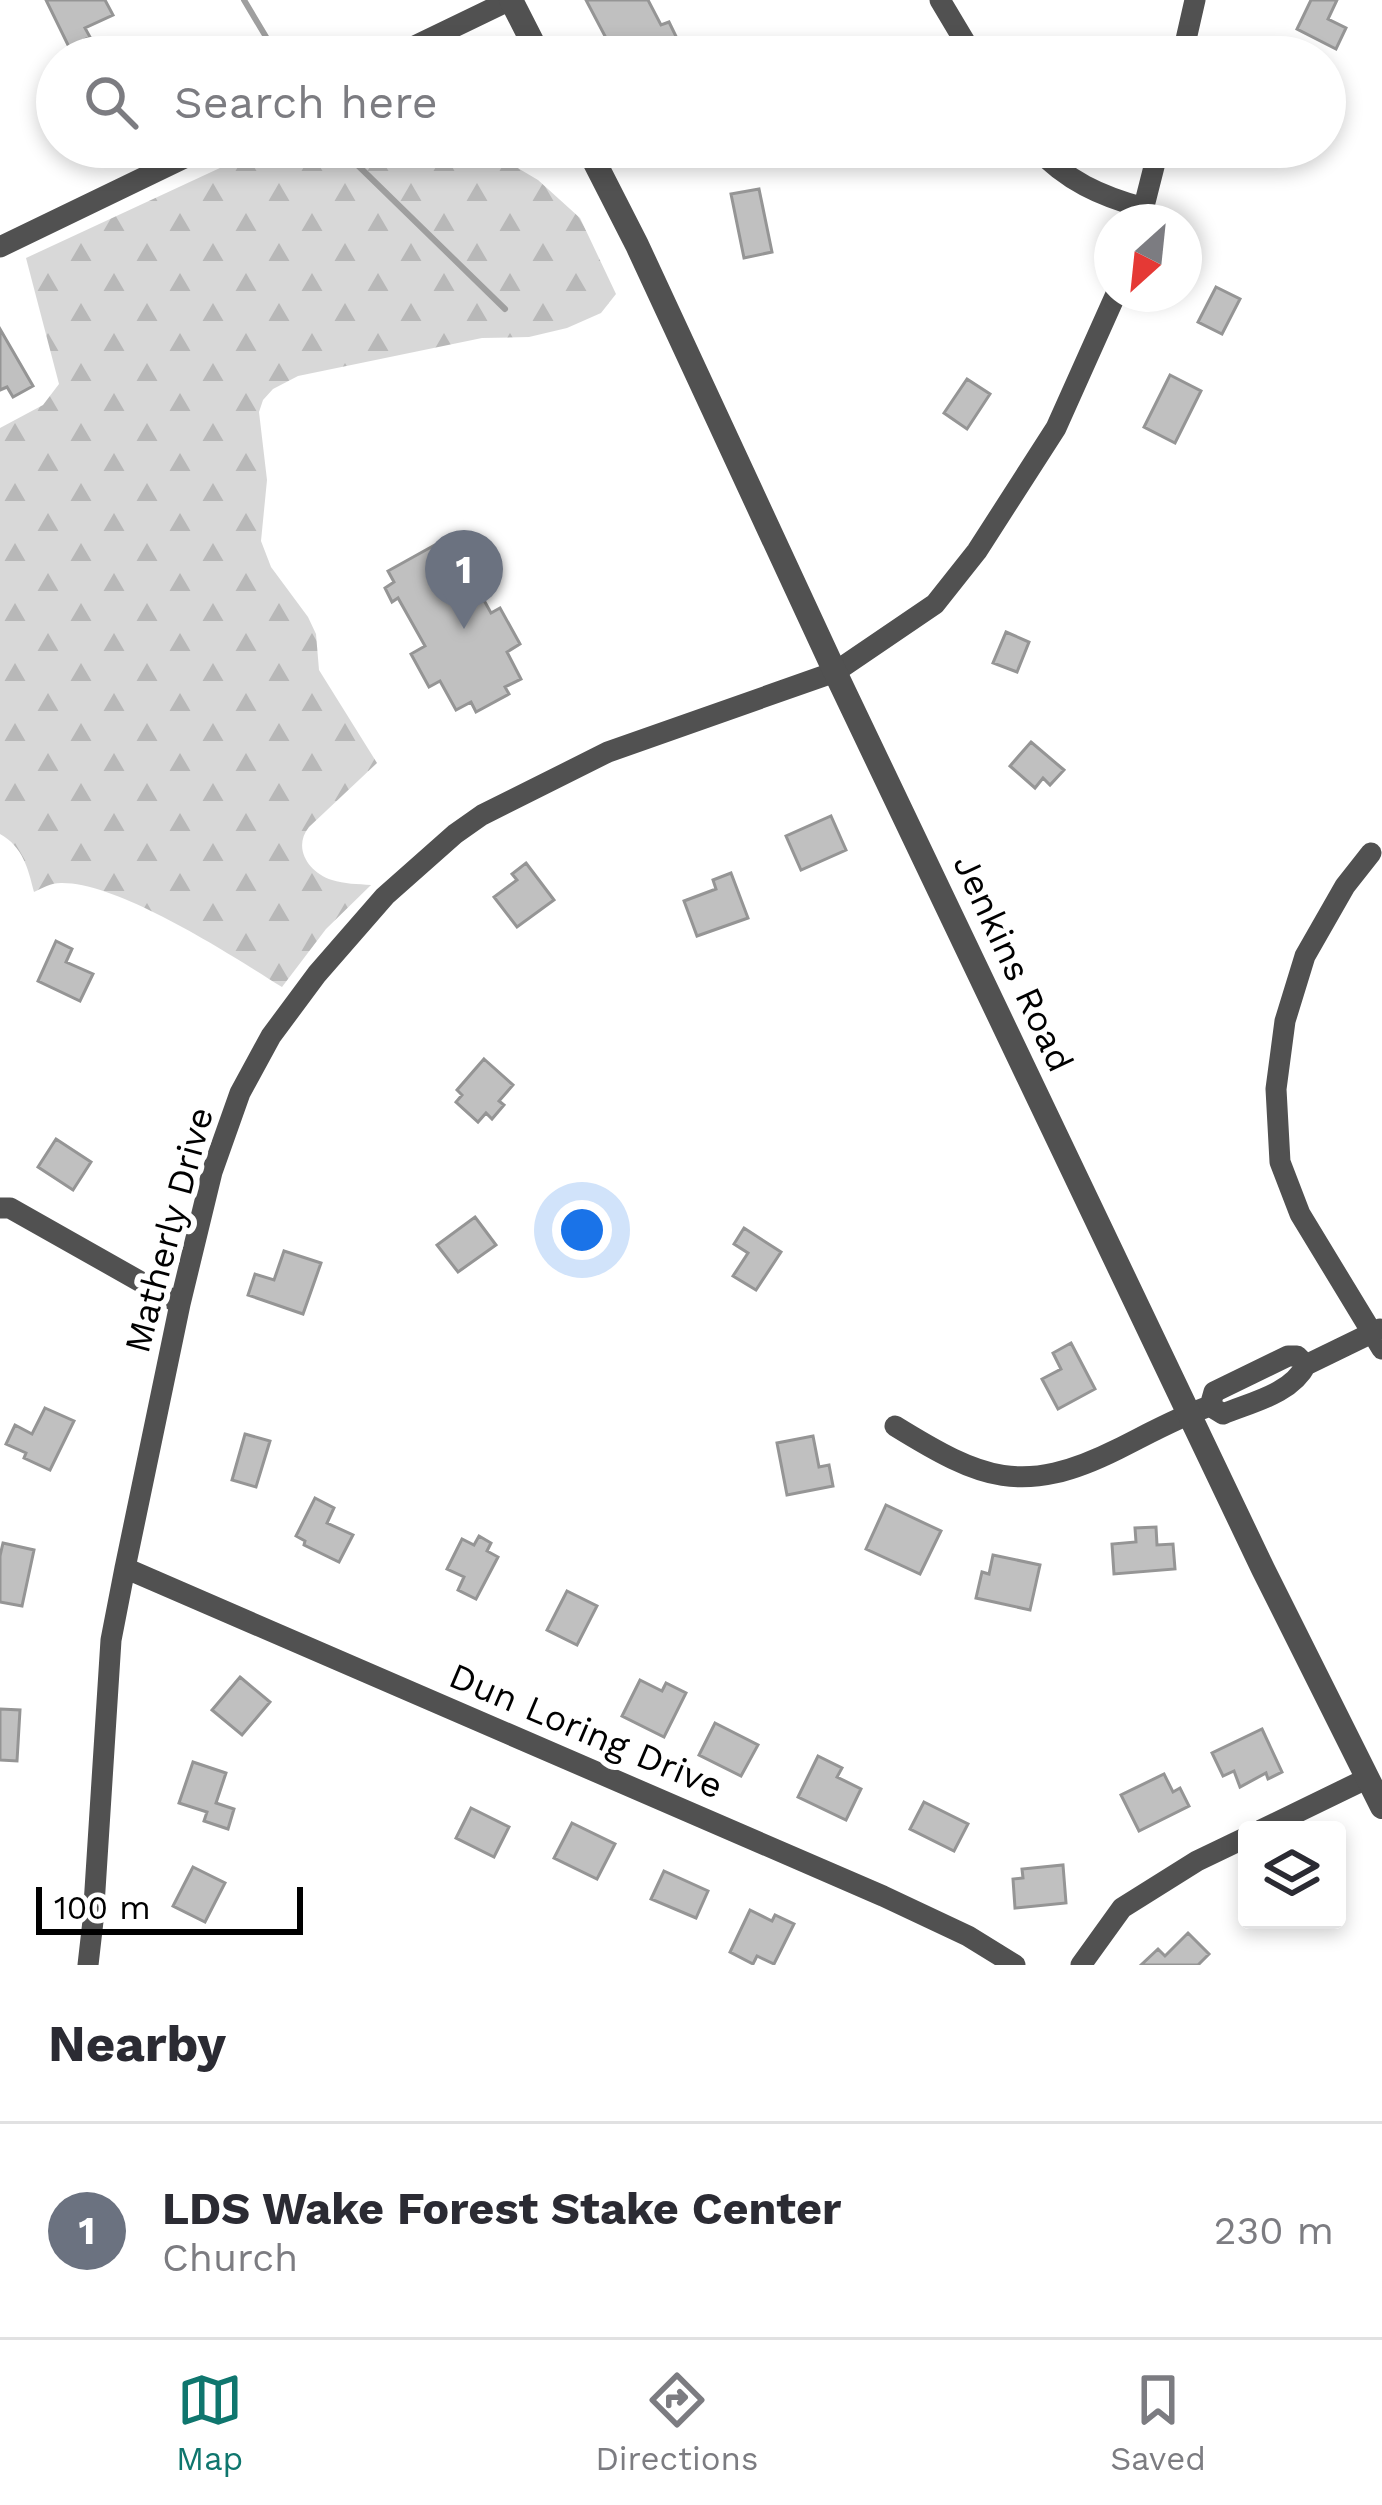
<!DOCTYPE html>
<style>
body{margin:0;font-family:"Work Sans",sans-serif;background:#f2f2f3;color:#2b2b33}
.controls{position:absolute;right:36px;bottom:36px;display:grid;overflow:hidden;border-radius:12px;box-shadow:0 6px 18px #0003}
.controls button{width:108px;height:108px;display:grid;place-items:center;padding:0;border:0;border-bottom:3px solid #e1e1e2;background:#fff;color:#2b2b33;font:60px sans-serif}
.compass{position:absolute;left:1094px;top:204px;width:108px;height:108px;border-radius:50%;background:#fff;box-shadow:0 6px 18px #0003;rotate:207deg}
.scale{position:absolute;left:36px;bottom:30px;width:267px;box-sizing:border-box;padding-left:12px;border:6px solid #000;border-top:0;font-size:33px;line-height:42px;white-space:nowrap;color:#000;-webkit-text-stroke:9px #fff;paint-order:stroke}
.you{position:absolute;left:582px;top:1230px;width:42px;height:42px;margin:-30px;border:9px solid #fff;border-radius:50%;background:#1a73e8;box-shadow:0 0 0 18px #1a73e833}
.badge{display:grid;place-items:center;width:78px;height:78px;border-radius:50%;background:#0f766e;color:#fff;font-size:39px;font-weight:700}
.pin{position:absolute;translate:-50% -99px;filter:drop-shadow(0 3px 6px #0008)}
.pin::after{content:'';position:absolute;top:63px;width:42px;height:36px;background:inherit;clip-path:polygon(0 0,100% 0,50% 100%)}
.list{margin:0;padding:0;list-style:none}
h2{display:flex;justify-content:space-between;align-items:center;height:156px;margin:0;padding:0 48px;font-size:51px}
h2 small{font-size:39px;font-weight:400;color:#7c7c81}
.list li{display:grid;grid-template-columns:78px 1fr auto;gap:36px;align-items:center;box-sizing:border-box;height:216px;padding:0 48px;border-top:3px solid #e1e1e2}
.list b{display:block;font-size:45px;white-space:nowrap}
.list p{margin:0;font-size:39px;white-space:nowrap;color:#7c7c81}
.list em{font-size:39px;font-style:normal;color:#7c7c81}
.icon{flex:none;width:66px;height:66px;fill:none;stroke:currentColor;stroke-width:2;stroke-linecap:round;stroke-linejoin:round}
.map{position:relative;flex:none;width:1382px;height:1965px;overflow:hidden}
.search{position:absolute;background:#fff;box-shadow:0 6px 18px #0003;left:36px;right:36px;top:36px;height:132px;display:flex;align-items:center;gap:30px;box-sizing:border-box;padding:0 42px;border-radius:66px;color:#7c7c81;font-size:45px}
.sheet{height:372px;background:#fff}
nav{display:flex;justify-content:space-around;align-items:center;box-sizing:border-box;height:168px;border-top:3px solid #e1e1e2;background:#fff;font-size:33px;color:#7c7c81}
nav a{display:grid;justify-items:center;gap:6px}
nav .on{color:#0f766e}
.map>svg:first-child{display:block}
.forest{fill:url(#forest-firs)}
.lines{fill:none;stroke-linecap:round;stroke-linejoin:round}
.stream{stroke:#9f9f9f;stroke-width:6}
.building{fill:#c0c0c0;stroke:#959595;stroke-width:3}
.minor{stroke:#515151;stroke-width:21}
.tertiary{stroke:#515151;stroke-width:24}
.labels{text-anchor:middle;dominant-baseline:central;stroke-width:12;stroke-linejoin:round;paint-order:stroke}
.street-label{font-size:36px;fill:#000;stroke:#fff}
</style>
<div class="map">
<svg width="1382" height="1965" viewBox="0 0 1382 1965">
<defs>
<pattern id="forest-firs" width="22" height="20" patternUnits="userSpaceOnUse" patternTransform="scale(3)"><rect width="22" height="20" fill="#d8d8d8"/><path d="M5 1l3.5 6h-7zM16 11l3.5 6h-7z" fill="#b8b8b8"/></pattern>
</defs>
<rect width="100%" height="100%" fill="#fff"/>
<path class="forest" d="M265,147H482L538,180L580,218L616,294L601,313L567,328L529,337L482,338L298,376L273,389L263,400L259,412L267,480L261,541L271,567L308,617L316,634L319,670L377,763L309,827C292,848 309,873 332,880C344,884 358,884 371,885L326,929L282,987C231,955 119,882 61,883C51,883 42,888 34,892C28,868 23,847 0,834V428L43,405L59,384L26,258Z"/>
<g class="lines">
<path class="stream" d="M244,0L278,57
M339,147L505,309"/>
</g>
<path class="building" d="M46,0H105L113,15L85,28L90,37L69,47Z
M586,0H648L661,25L669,22L686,57H616Z
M1311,0H1337L1328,19L1346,28L1336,49L1297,29Z
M759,189L772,252L744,258L731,194Z
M1216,287L1240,299L1222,334L1198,322Z
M0,329L33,386L13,397L7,387L0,390Z
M1170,375L1201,391L1175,443L1144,427Z
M967,379L990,394L967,429L944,413Z
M451,536L459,551L466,547L474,561L465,566L491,613L500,608L520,644L507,652L521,679L505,687L509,694L476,712L471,702L456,710L440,681L429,687L411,654L425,646L398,598L392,602L385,588L394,582L388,571Z
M1006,632L1029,642L1017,672L993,663Z
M1031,742L1064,770L1050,785L1043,778L1035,788L1010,766Z
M831,816L846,850L801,870L786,836Z
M526,863L554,900L517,927L494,897L517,880L512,874Z
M731,873L748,918L697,936L684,901L716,889L713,880Z
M56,941L72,949L66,962L93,974L80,1001L38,981Z
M484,1059L513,1085L499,1101L504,1105L492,1119L486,1113L478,1122L456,1102L462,1095L457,1090Z
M56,1139L91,1162L73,1190L38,1167Z
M475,1217L496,1245L458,1272L437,1245Z
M744,1228L781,1252L756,1290L733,1276L748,1253L734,1244Z
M284,1251L321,1263L303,1314L248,1295L255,1274L274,1280Z
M1071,1343L1095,1389L1058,1409L1042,1379L1061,1369L1053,1353Z
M45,1408L74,1421L50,1470L24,1458L26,1453L6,1444L15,1425L32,1434Z
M245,1434L270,1441L256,1487L232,1480Z
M813,1436L819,1467L829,1465L833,1486L787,1495L777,1443Z
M315,1498L334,1508L327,1523L353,1535L339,1562L304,1545L305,1541L296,1536Z
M886,1505L941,1531L920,1574L866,1549Z
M1156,1527L1157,1545L1173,1544L1175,1569L1114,1574L1112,1544L1136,1542L1135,1528Z
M479,1536L491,1543L487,1551L498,1557L476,1599L458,1590L464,1577L447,1569L462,1539L474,1545Z
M3,1543L34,1550L22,1606L0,1602V1556Z
M993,1555L1040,1565L1030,1610L976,1598L982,1572L989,1574Z
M567,1591L597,1606L577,1645L547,1630Z
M240,1677L270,1702L242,1735L212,1710Z
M640,1680L662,1691L666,1683L686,1693L664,1737L622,1716Z
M0,1709L20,1710L17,1761L0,1760Z
M715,1723L758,1745L741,1776L699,1755Z
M1262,1729L1282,1772L1268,1779L1266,1773L1240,1787L1234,1771L1223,1776L1212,1753Z
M818,1756L842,1768L837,1777L861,1789L846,1820L798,1797Z
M193,1762L226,1773L216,1803L234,1809L228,1829L204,1821L207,1812L179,1803Z
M1164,1774L1173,1792L1180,1788L1189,1806L1139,1831L1121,1795Z
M924,1802L968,1824L954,1851L910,1829Z
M471,1808L509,1827L494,1857L456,1838Z
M572,1823L615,1844L597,1879L554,1858Z
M1063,1865L1066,1903L1015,1908L1013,1879L1023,1878L1022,1869Z
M193,1867L225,1883L205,1922L173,1906Z
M664,1871L708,1891L696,1918L651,1899Z
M750,1910L772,1921L775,1915L794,1924L774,1964L757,1956L753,1964L730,1952Z
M1188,1933L1209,1954L1198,1965H1141L1158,1949L1165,1956Z"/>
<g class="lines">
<path class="minor" d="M940,0L974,57
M392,57L510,0
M1182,57L1195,0
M1035,147C1067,181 1100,196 1144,208
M1140,222L1159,147
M0,247L207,147
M1371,853L1345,886L1305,956L1285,1021L1276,1089L1280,1162L1300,1214L1382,1349
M0,1208H10L180,1304
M1210,1406L1214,1392L1288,1356H1297L1306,1365
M895,1426C981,1479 1022,1497 1118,1449C1148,1434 1178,1417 1210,1406L1223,1414C1252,1402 1291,1394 1306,1365L1380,1329
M125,1568L883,1896L968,1936L1015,1965
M1261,1830L1368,1778
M88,1965L93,1921L111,1640L125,1568L180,1304L212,1172L240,1093L271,1036L317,974L385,896L455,834L482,815L608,752L835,672L935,604L977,551L1056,428L1116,294
M1081,1965L1122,1908L1197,1861L1247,1837"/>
<path class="tertiary" d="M511,0L540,57
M587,147L637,245L835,672L1263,1569L1382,1807"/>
</g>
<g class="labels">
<g class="street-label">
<text transform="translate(1013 963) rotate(65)">Jenkins Road</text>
<text transform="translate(169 1230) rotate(-75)">Matherly Drive</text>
<text transform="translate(586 1731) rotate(23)">Dun Loring Drive</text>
</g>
</g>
</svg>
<div class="controls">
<button><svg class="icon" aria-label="layers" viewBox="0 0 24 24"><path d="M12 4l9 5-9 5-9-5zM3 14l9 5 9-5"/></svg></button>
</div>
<svg class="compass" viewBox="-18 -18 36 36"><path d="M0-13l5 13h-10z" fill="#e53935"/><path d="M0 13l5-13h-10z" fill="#7c7c81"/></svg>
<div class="scale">100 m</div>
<div class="you"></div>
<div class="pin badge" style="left:464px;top:629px;background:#6b7280">1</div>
<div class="search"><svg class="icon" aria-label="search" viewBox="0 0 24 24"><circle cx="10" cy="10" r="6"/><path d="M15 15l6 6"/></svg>Search here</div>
</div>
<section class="sheet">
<h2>Nearby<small></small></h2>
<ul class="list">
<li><span class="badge" style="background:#6b7280">1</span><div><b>LDS Wake Forest Stake Center</b><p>Church</p></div><em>230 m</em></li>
</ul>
</section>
<nav>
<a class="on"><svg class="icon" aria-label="map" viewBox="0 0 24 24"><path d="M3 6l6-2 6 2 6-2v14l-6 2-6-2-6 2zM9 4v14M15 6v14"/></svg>Map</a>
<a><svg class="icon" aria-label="directions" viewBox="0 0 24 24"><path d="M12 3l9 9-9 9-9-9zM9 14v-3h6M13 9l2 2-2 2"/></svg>Directions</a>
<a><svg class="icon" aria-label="saved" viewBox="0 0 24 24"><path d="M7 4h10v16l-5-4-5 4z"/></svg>Saved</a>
</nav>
